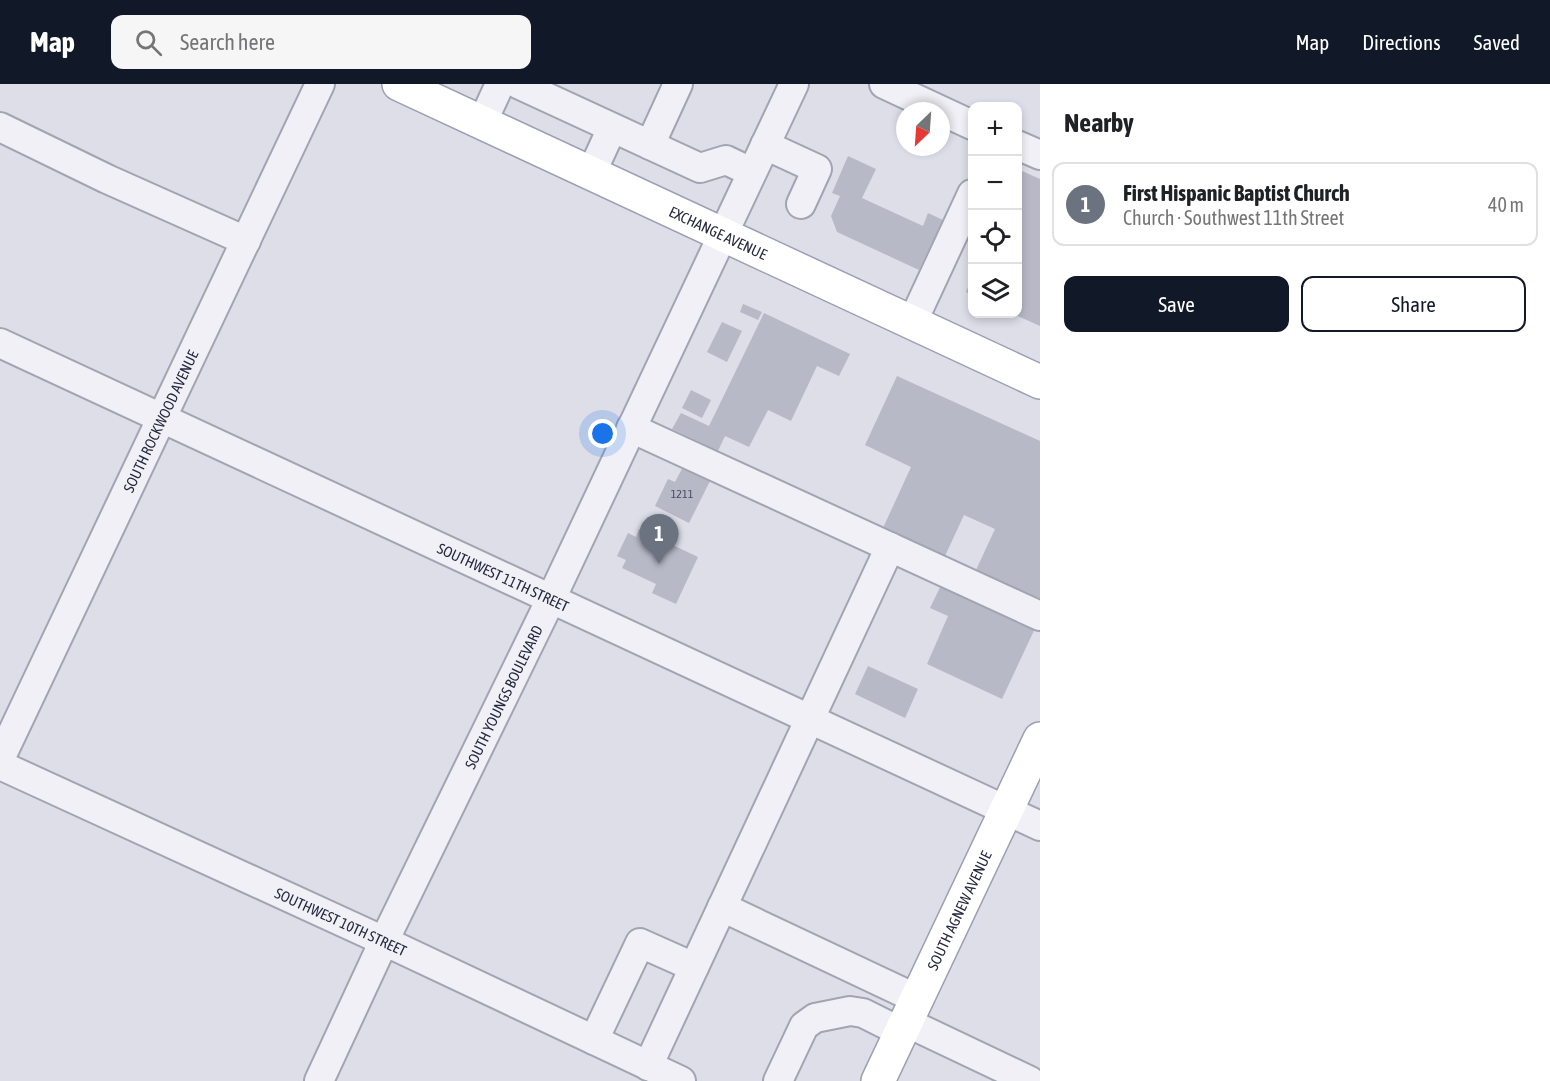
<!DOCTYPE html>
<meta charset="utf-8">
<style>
body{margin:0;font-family:"Asap Condensed",sans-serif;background:#f6f6f6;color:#202124}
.controls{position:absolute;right:18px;top:18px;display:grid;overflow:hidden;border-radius:12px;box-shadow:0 3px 9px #0003}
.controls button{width:54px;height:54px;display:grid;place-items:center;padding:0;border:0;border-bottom:2px solid #e0e0e0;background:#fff;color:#202124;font:30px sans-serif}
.compass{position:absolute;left:896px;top:18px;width:54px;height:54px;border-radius:50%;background:#fff;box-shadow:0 3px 9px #0003;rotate:205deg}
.you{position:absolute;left:603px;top:350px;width:21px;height:21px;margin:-15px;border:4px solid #fff;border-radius:50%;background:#1a73e8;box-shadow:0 0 0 9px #1a73e833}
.badge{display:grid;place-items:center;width:39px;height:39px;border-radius:50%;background:#111827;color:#fff;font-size:20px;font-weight:700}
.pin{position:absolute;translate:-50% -50px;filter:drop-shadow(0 2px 3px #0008)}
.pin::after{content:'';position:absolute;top:32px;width:21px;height:18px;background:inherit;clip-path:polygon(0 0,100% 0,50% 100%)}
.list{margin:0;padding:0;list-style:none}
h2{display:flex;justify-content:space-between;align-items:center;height:78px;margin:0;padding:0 24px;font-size:26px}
h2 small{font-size:20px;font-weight:400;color:#757577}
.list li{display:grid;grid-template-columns:39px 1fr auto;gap:18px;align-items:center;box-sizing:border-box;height:84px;margin:0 12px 12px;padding:0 12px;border:2px solid #e0e0e0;border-radius:12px}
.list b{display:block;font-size:22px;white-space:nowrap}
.list p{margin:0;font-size:20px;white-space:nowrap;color:#757577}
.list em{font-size:20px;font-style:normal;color:#757577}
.actions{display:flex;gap:12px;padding:18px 24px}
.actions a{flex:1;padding:14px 0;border:2px solid #111827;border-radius:12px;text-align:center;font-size:21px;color:#111827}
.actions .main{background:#111827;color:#fff}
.icon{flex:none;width:33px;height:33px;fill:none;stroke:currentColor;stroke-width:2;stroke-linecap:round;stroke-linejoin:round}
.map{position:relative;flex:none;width:1040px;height:997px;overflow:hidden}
header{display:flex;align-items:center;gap:36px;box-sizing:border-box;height:84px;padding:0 30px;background:#111827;color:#fff}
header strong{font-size:28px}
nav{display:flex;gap:33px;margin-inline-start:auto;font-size:21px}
.search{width:420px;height:54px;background:#f6f6f6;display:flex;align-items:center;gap:15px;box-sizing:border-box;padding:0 21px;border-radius:12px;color:#757577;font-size:22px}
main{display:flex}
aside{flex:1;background:#fff}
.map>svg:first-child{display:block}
.building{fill:#b7b9c7}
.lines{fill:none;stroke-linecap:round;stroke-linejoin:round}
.minor-casing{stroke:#a2a4b2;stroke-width:32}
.major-casing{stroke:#9c9fb4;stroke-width:36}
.minor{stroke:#f0f0f6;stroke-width:28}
.major{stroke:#fff;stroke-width:33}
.labels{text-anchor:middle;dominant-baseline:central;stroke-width:6;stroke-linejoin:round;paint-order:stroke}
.number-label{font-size:12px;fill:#4a4c61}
.street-label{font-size:15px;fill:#26283f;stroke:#eceef5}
</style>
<header>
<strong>Map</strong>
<div class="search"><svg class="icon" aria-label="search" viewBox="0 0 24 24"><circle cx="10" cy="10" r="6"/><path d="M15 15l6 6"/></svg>Search here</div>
<nav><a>Map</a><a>Directions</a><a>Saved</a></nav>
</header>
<main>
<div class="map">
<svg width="1040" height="997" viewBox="0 0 1040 997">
<rect width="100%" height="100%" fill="#dddee8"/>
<path class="building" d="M848,72L876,85L862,114L923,142L928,129L943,136L919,186L837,148L831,132L840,112L832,109Z
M1022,87L1040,95V242L1013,230H1017V96Z
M972,193V211L966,208Z
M743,220L762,228L758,236L740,228Z
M764,229L850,270L839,292L817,282L791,337L768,326L749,363L725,352L718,367L672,345L681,329L709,342Z
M722,238L742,247L727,278L707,268Z
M897,292L1040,357V516L976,486L995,445L964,431L945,472L883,444L911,383L865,361Z
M691,306L711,316L702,334L682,324Z
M685,379L712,393L689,439L655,422L668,395L675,398Z
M639,445L698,473L676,520L652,509L656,500L622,484L626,476L617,472L628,449L636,453Z
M944,495L1038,538L1002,615L927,580L948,532L930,524Z
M868,582L918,605L905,634L855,610Z"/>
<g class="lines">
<defs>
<g id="minor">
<path d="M518,0L700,84L726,76L751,88"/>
<path d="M884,0L972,41"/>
<path d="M482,39L500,0"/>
<path d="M0,43L107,95L246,157"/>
<path d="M650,61L678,0"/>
<path d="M765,61L817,85L801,120"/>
<path d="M1017,61L1040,71"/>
<path d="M591,90L612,44"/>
<path d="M912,239L972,110"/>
<path id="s1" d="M0,259L1040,742"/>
<path d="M631,344L1040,532"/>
<path id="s2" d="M0,675L320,0"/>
<path id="s3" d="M0,681L384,857L681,997"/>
<path d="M722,823L917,915"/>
<path d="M906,938L1030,997"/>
<path d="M594,956L640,859L694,883"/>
<path d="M648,982L890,463"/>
<path id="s4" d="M319,997L384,857L551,515L794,0"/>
<path d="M778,997L804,942L815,934L850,927L863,929L901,948"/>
</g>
<g id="major">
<path id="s5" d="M399,0L1040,298"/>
<path id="s6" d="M878,997L1040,655"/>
</g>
</defs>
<use href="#minor" class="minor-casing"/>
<use href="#major" class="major-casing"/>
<use href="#minor" class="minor"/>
<use href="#major" class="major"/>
</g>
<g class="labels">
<g class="number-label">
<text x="682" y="410">1211</text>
</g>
<g class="street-label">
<text stroke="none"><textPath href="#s5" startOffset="352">EXCHANGE AVENUE</textPath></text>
<text stroke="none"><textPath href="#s2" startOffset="374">SOUTH ROCKWOOD AVENUE</textPath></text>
<text stroke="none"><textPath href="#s1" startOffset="555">SOUTHWEST 11TH STREET</textPath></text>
<text stroke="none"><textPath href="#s4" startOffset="426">SOUTH YOUNGS BOULEVARD</textPath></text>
<text stroke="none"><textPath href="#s6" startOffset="189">SOUTH AGNEW AVENUE</textPath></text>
<text stroke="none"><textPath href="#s3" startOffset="375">SOUTHWEST 10TH STREET</textPath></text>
</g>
</g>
</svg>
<div class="controls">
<button>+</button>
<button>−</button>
<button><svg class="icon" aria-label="locate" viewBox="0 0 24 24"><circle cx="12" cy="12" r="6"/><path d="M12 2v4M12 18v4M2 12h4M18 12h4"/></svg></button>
<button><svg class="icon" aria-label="layers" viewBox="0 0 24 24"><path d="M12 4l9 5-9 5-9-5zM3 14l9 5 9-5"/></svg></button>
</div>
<svg class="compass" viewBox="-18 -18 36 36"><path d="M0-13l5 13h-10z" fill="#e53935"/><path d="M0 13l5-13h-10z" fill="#757577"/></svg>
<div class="you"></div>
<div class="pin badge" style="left:659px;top:480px;background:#6b7280">1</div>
</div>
<aside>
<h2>Nearby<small></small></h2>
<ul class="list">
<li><span class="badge" style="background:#6b7280">1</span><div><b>First Hispanic Baptist Church</b><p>Church · Southwest 11th Street</p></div><em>40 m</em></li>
</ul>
<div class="actions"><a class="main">Save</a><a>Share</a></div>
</aside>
</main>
